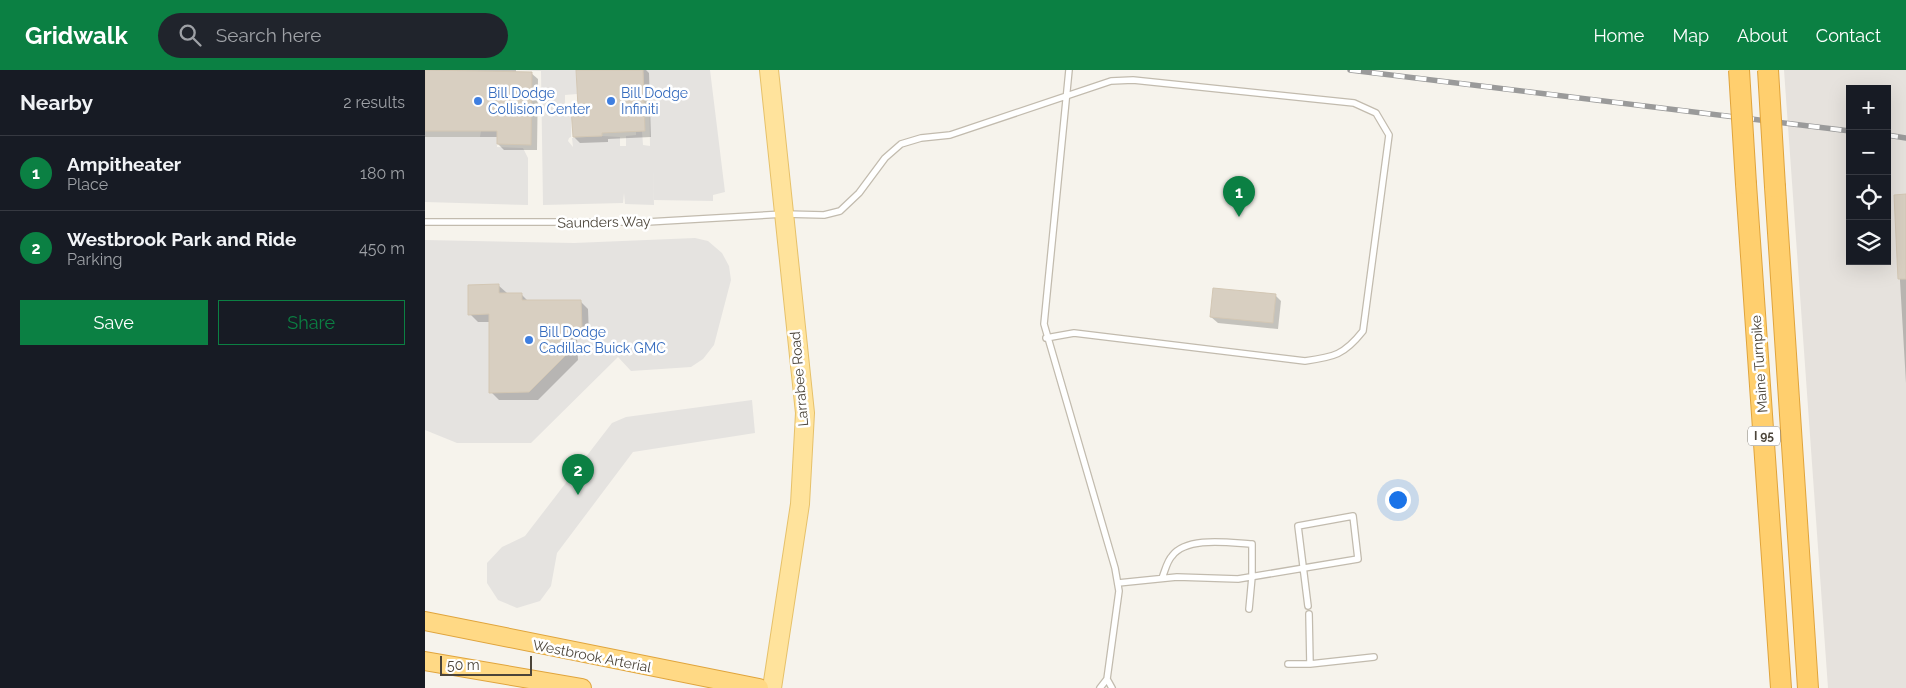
<!DOCTYPE html>
<meta charset="utf-8">
<style>
body{margin:0;font-family:Raleway,sans-serif;background:#20242c;color:#f1f3f6}
.controls{position:absolute;right:15px;top:15px;display:grid;overflow:hidden;border-radius:0px;box-shadow:0 5px 20px #0002}
.controls button{width:45px;height:45px;display:grid;place-items:center;padding:0;border:0;border-bottom:1px solid #363941;background:#171b24;color:#f1f3f6;font:25px sans-serif}
.scale{position:absolute;left:15px;bottom:12px;width:92px;box-sizing:border-box;padding-left:5px;border:2px solid #4b4439;border-top:0;font-size:14px;line-height:18px;white-space:nowrap;color:#4b4439;-webkit-text-stroke:4px #fff;paint-order:stroke}
.you{position:absolute;left:972px;top:429px;width:18px;height:18px;margin:-12px;border:4px solid #fff;border-radius:50%;background:#1a73e8;box-shadow:0 0 0 8px #1a73e833}
.badge{display:grid;place-items:center;width:32px;height:32px;border-radius:50%;background:#0b8043;color:#fff;font-size:16px;font-weight:700}
.pin{position:absolute;translate:-50% -41px;filter:drop-shadow(0 1px 2px #0008)}
.pin::after{content:'';position:absolute;top:26px;width:18px;height:15px;background:inherit;clip-path:polygon(0 0,100% 0,50% 100%)}
.list{margin:0;padding:0;list-style:none}
h2{display:flex;justify-content:space-between;align-items:center;height:65px;margin:0;padding:0 20px;font-size:21px}
h2 small{font-size:16px;font-weight:400;color:#9ea1a6}
.list li{display:grid;grid-template-columns:32px 1fr auto;gap:15px;align-items:center;box-sizing:border-box;height:75px;padding:0 20px;border-top:1px solid #363941}
.list b{display:block;font-size:19px;white-space:nowrap}
.list p{margin:0;font-size:16px;white-space:nowrap;color:#9ea1a6}
.list em{font-size:16px;font-style:normal;color:#9ea1a6}
.actions{display:flex;gap:10px;padding:15px 20px}
.actions a{flex:1;padding:11px 0;border:1px solid #0b8043;border-radius:0px;text-align:center;font-size:18px;color:#0b8043}
.actions .main{background:#0b8043;color:#fff}
.icon{flex:none;width:28px;height:28px;fill:none;stroke:currentColor;stroke-width:2;stroke-linecap:round;stroke-linejoin:round}
.map{position:relative;flex:none;width:1481px;height:618px;overflow:hidden}
header{display:flex;align-items:center;gap:30px;box-sizing:border-box;height:70px;padding:0 25px;background:#0b8043;color:#fff}
header strong{font-size:24px}
nav{display:flex;gap:28px;margin-inline-start:auto;font-size:18px}
.search{width:350px;height:45px;background:#20242c;display:flex;align-items:center;gap:12px;box-sizing:border-box;padding:0 18px;border-radius:28px;color:#9ea1a6;font-size:19px}
main{display:flex}
aside{flex:1;background:#171b24}
.map>svg:first-child{display:block}
.industrial{fill:#e6e2dd;fill-rule:evenodd}
.parking{fill:#e5e3e0}
.shadow{fill:#0003}
.building{fill:#d8cfc1;stroke:#d3c7b4}
.lines{fill:none;stroke-linecap:round;stroke-linejoin:round}
.service-casing{stroke:#c2bbae;stroke-width:8}
.primary-casing{stroke:#e6c16a;stroke-width:20}
.trunk-casing{stroke:#e0a43c;stroke-width:20}
.motorway-casing{stroke:#e0a43c;stroke-width:22}
.service{stroke:#fff;stroke-width:5.5}
.primary{stroke:#ffe39c;stroke-width:18}
.trunk{stroke:#ffd985;stroke-width:18}
.motorway{stroke:#ffcf6e;stroke-width:20}
.rail-casing{stroke:#9a9a9a;stroke-width:5.5}
.rail{stroke:#fff;stroke-width:4;stroke-dasharray:11;stroke-linecap:butt}
.motorway-bridge-casing{stroke:#e0a43c;stroke-width:22;stroke-linecap:butt}
.motorway-bridge{stroke:#ffcf6e;stroke-width:20}
.shop-dot{fill:#3f7fe0;stroke:#fff;stroke-width:2}
.labels{text-anchor:middle;dominant-baseline:central;stroke-width:5;stroke-linejoin:round;paint-order:stroke}
.shield{fill:#fff;stroke:#817c74;stroke-width:1}
.shield-label{font-size:12px;font-weight:bold;fill:#4b4439}
.shop-label{font-size:14px;fill:#366cbe;stroke:#fff;text-anchor:start}
.street-label{font-size:14px;fill:#4b4439;stroke:#fff}
</style>
<header>
<strong>Gridwalk</strong>
<div class="search"><svg class="icon" aria-label="search" viewBox="0 0 24 24"><circle cx="10" cy="10" r="6"/><path d="M15 15l6 6"/></svg>Search here</div>
<nav><a>Home</a><a>Map</a><a>About</a><a>Contact</a></nav>
</header>
<main>
<aside>
<h2>Nearby<small>2 results</small></h2>
<ul class="list">
<li><span class="badge">1</span><div><b>Ampitheater</b><p>Place</p></div><em>180 m</em></li>
<li><span class="badge">2</span><div><b>Westbrook Park and Ride</b><p>Parking</p></div><em>450 m</em></li>
</ul>
<div class="actions"><a class="main">Save</a><a>Share</a></div>
</aside>
<div class="map">
<svg width="1481" height="618" viewBox="0 0 1481 618">
<rect width="100%" height="100%" fill="#f6f3ec"/>
<path class="industrial" d="M1359,0H1481V618H1403ZM1425,19H1462V191H1425Z"/>
<path class="parking" d="M85,0H151L152,24L140,25V42H147L146,67L144,68L143,71L148,77L147,68L177,66L195,67V76H201V66L211,65V62L217,61L218,75L225,76L224,19H219L218,0H285L300,122L288,125V131L229,130L228,96L229,135L200,134L199,123L198,133L118,135L116,1Z
M56,61H72V77L98,78L103,88V135L0,132V67H55Z
M270,168L283,171L297,183L304,196L306,210L289,275L278,289L266,297L206,301L193,287L106,373H32L0,360V170L149,173Z
M327,330L330,363L208,382L132,483L126,516L115,531L92,538L73,530L62,513V493L77,477L100,466L187,353L201,347Z"/>
<path class="shadow" d="M0,0H91V3H106L113,9L112,80H79L73,74V67H0Z
M153,0H221L224,3L226,67L183,69V72L155,73L149,67L154,38Z
M1481,125V313L1470,126Z
M73,215L82,223L97,225L103,231H155L163,239L164,266H152L153,290L113,330H74L66,322L65,252H53L45,244Z
M850,225L856,231L853,259L793,253L786,247Z"/>
<path class="building" d="M0,0L107,2L106,75L72,74V61H0Z
M151,0H218L220,61L177,63V66L148,67L146,37H153Z
M1481,124V209H1473L1469,125Z
M74,214V223H97V230H156L157,258H144L145,281L104,322L64,323V244L43,245V215Z
M788,218L851,224L848,253L785,247Z"/>
<g class="lines">
<defs>
<path id="service" d="M644,0L619,254L690,498L694,521L682,609L675,618
M0,152H222L359,144L399,145L415,141L434,123L460,88L476,74L496,68L525,65L686,11L708,10L929,33L951,43L964,65L938,261C919,285 909,287 880,291L649,263L621,268
M737,508C740,501 742,491 747,486C762,466 805,473 827,474V507L824,539
M693,513L752,507L813,509L933,489L928,446L873,456L883,536
M884,544L885,594L949,587
M863,594H885
M682,609L687,618"/>
<path id="primary" d="M344,0L380,343L375,434L347,618"/>
<path id="trunk" d="M0,551L334,618
M0,591L157,618"/>
<path id="motorway" d="M1321,114L1356,618
M1350,117L1383,618"/>
</defs>
<use href="#service" class="service-casing"/>
<use href="#primary" class="primary-casing"/>
<use href="#trunk" class="trunk-casing"/>
<use href="#motorway" class="motorway-casing"/>
<use href="#service" class="service"/>
<use href="#primary" class="primary"/>
<use href="#trunk" class="trunk"/>
<use href="#motorway" class="motorway"/>
<defs>
<path id="rail" d="M925,0L1425,61
M1462,65L1481,68"/>
</defs>
<use href="#rail" class="rail-casing"/>
<use href="#rail" class="rail"/>
<defs>
<path id="motorway-bridge" d="M1314,0L1321,114
M1343,0L1350,117"/>
</defs>
<use href="#motorway-bridge" class="motorway-bridge-casing"/>
<use href="#motorway-bridge" class="motorway-bridge"/>
</g>
<g class="shop-dot">
<circle cx="53" cy="31" r="5"/>
<circle cx="186" cy="31" r="5"/>
<circle cx="104" cy="270" r="5"/>
</g>
<g class="labels">
<rect class="shield" x="1323" y="356.5" width="32" height="19" rx="4"/>
<g class="shield-label">
<text x="1339" y="366">I 95</text>
</g>
<g class="shop-label">
<text x="63" y="23">Bill Dodge<tspan x="63" dy="16">Collision Center</tspan></text>
<text x="196" y="23">Bill Dodge<tspan x="196" dy="16">Infiniti</tspan></text>
<text x="114" y="262">Bill Dodge<tspan x="114" dy="16">Cadillac Buick GMC</tspan></text>
</g>
<g class="street-label">
<text transform="translate(179 152) rotate(-1)">Saunders Way</text>
<text transform="translate(1334 294) rotate(-94)">Maine Turnpike</text>
<text transform="translate(374 309) rotate(-95)">Larrabee Road</text>
<text transform="translate(167 586) rotate(11)">Westbrook Arterial</text>
</g>
</g>
</svg>
<div class="controls">
<button>+</button>
<button>−</button>
<button><svg class="icon" aria-label="locate" viewBox="0 0 24 24"><circle cx="12" cy="12" r="6"/><path d="M12 2v4M12 18v4M2 12h4M18 12h4"/></svg></button>
<button><svg class="icon" aria-label="layers" viewBox="0 0 24 24"><path d="M12 4l9 5-9 5-9-5zM3 14l9 5 9-5"/></svg></button>
</div>
<div class="scale">50 m</div>
<div class="you"></div>
<div class="pin badge" style="left:814px;top:147px">1</div>
<div class="pin badge" style="left:153px;top:425px">2</div>
</div>
</main>
